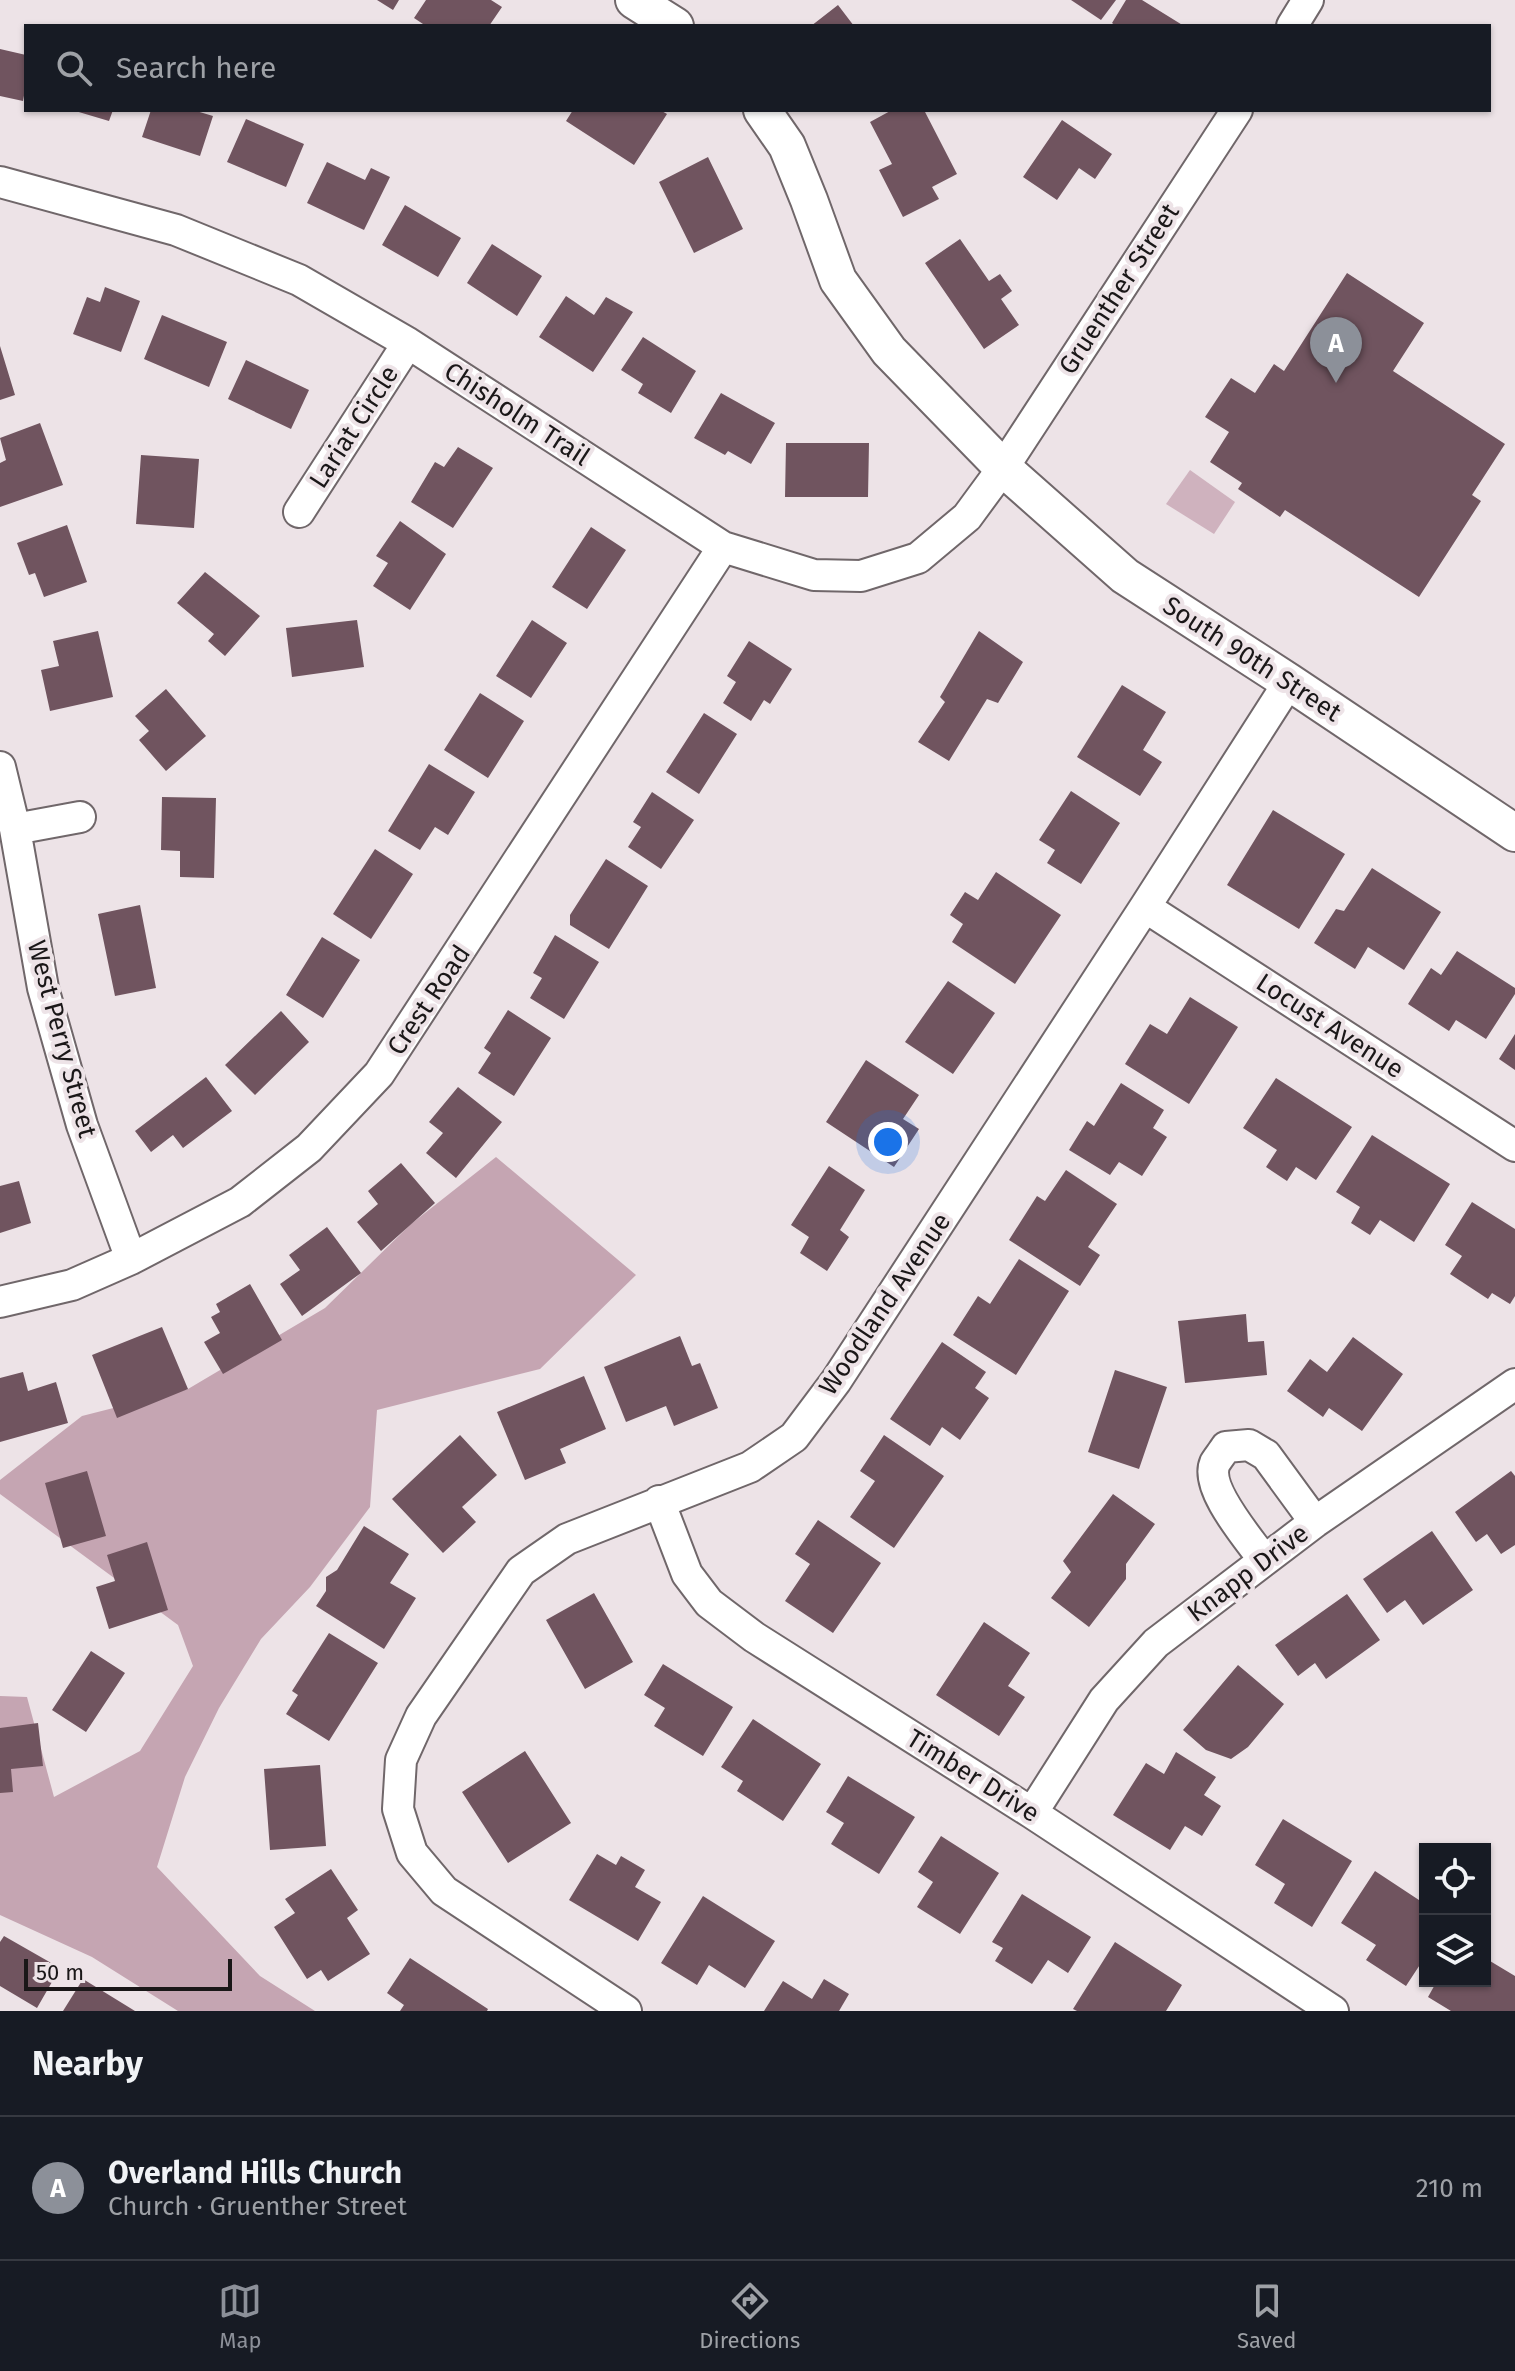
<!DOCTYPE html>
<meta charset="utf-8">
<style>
body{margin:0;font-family:"Fira Sans",sans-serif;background:#20242c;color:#f1f3f6}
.controls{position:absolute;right:24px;bottom:24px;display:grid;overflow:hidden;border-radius:0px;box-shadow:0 2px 6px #0004}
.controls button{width:72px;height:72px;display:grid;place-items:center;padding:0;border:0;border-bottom:2px solid #363941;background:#171b24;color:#f1f3f6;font:40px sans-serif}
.scale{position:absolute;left:24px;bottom:20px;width:208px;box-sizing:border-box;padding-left:8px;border:4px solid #1a1718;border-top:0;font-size:22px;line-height:28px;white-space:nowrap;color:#1a1718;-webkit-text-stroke:6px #ede3e7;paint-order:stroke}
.you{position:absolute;left:888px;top:1142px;width:28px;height:28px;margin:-20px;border:6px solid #fff;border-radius:50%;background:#1a73e8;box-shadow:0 0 0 12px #1a73e833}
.badge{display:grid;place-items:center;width:52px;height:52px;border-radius:50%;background:#8c9099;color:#fff;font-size:26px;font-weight:700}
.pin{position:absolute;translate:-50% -66px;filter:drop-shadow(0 2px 4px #0008)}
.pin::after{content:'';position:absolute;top:42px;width:28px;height:24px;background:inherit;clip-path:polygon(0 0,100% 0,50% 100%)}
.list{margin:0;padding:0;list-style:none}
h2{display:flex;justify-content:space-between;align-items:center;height:104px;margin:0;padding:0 32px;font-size:34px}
h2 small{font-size:26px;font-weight:400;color:#9ea1a6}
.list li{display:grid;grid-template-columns:52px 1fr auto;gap:24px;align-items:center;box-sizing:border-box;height:144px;padding:0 32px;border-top:2px solid #363941}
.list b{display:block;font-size:30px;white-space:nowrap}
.list p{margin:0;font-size:26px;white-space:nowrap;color:#9ea1a6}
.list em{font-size:26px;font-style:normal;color:#9ea1a6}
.icon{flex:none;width:44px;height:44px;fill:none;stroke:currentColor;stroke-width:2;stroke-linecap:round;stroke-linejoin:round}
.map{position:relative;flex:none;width:1515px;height:2011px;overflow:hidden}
.search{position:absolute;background:#171b24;box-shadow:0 2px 6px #0004;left:24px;right:24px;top:24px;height:88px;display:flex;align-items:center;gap:20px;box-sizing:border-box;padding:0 28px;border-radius:0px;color:#9ea1a6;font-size:30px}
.sheet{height:248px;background:#171b24}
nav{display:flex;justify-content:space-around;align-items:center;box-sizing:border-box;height:112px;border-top:2px solid #363941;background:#171b24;font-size:22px;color:#9ea1a6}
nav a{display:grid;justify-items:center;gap:4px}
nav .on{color:#8c9099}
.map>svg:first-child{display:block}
.green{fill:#cfb2be}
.forest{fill:#c5a5b2}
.building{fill:#70545f}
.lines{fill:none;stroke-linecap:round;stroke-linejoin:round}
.minor-casing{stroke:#70676a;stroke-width:34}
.tertiary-casing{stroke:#70676a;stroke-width:40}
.minor{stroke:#fff;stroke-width:30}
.tertiary{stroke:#fff;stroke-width:36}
.labels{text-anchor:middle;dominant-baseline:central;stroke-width:8;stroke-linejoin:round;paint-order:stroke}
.street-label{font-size:26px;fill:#1a1718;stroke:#ede3e7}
</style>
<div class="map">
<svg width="1515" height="2011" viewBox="0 0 1515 2011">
<rect width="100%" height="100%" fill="#ede3e7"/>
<path class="green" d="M1190,470L1235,502L1214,534L1166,504Z"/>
<path class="forest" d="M496,1157L636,1275L540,1369L377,1410L370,1507L310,1587L261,1639L219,1708L185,1777L157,1867L260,1976L315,2011H178L92,1957L0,1915V1696L27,1697L54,1797L140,1751L193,1666L178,1625L0,1494V1480L82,1416L188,1389L325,1308L411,1224Z"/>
<path class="building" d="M377,0H399L393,10Z
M426,0H491L502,7L489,26H426L414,18Z
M1071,0H1116L1101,20Z
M1126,0H1142L1184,26H1116L1112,23Z
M838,5L854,26H811Z
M0,49L26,55V85L23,101L0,96Z
M72,110H113L109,121Z
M151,110H193L213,116L200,156L142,137Z
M573,110H660L667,114L634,165L566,121Z
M892,110H924L957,174L932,187L939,199L903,217L879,170L892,164L870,122Z
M246,119L304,144L286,187L227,162Z
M1062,120L1112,154L1095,179L1079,168L1057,200L1023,177Z
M708,157L743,229L694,253L659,182Z
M327,162L365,180L371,168L390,177L364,230L307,203Z
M405,205L461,238L438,277L382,245Z
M960,239L989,281L1000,274L1012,291L1001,299L1019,325L984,349L925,263Z
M492,244L542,276L517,316L467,283Z
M1347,273L1424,323L1393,371L1505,444L1472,495L1481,501L1419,597L1285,510L1280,517L1238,489L1242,483L1210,462L1229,432L1205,417L1231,378L1255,393L1274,364L1284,371Z
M105,287L140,301L121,352L73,334L87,297L100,302Z
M566,296L594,315L606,297L633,312L593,372L539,337Z
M162,315L227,342L209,387L144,359Z
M643,337L696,371L671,413L638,393L643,384L621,370Z
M0,346L15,395L0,400Z
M246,360L309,390L291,429L228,399Z
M721,393L775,423L751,464L728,451L725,455L694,438Z
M40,423L63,485L0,507V463L6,460L0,438Z
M786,443H869L868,497H785Z
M458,447L493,468L453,528L411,502L435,462L444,467Z
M141,455L199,459L194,528L136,524Z
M400,521L446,554L410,610L373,586L388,563L376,556Z
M67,525L87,582L44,597L35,573L29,575L17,543Z
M591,527L626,550L587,609L552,587Z
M205,572L260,616L225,656L208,641L214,634L177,603Z
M357,620L364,667L292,677L286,628Z
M532,620L567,643L531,698L496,676Z
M98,631L113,697L50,711L41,670L59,666L53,641Z
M979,631L1023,662L998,703L987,699L949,761L918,742L945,702L940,697Z
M749,641L792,669L770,704L764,700L751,721L723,703L736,682L727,676Z
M1122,685L1166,712L1143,750L1162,762L1140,796L1077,757Z
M166,689L206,736L166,771L139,740L149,731L135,716Z
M480,693L524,721L488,778L444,750Z
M704,713L737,734L699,794L666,772Z
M429,764L475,792L448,835L435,827L420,850L388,831Z
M1071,791L1120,823L1081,884L1047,863L1055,850L1039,840Z
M652,792L694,820L661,869L628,847L641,827L633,822Z
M162,797L216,798L214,878L180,877V851L161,850Z
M1273,810L1345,854L1299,929L1227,885Z
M375,849L413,874L371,939L333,914Z
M606,859L648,886L609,949L570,925V915Z
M1372,868L1441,912L1404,970L1368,947L1355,969L1314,943L1336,909L1344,911Z
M996,872L1061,915L1015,984L952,942L963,924L950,915L965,892L978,900Z
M140,905L156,988L115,996L98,914Z
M555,935L599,962L564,1019L530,998L542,978L533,973Z
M322,937L360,960L323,1018L286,995Z
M1457,951L1515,988V994L1486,1039L1456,1020L1449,1031L1408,1004L1431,968L1441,975Z
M948,981L995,1013L953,1074L905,1042Z
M1190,997L1238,1027L1189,1104L1125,1064L1150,1024L1167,1034Z
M508,1010L551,1038L514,1096L478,1073L491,1053L484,1048Z
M281,1011L309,1042L255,1095L225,1065Z
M1515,1034V1070L1499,1059Z
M866,1060L919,1095L903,1119L919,1129L894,1167L826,1122Z
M206,1077L232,1111L183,1148L173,1135L151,1152L135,1131Z
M1276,1078L1352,1127L1316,1180L1296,1167L1287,1181L1266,1167L1277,1150L1243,1128Z
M1121,1083L1164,1110L1153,1128L1167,1137L1142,1176L1119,1162L1110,1175L1069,1150L1087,1121L1094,1126Z
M458,1087L502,1122L456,1178L426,1153L443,1133L429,1122Z
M1372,1135L1450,1184L1414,1242L1380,1220L1370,1235L1351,1223L1360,1207L1336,1192Z
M401,1163L435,1203L381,1251L357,1222L378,1204L368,1191Z
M829,1166L865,1190L840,1230L849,1237L827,1271L800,1253L809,1237L791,1225Z
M1066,1170L1117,1204L1088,1247L1100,1255L1080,1286L1009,1240L1037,1196L1045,1201Z
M19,1181L31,1223L0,1233V1186Z
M1472,1202L1515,1229V1296L1510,1304L1492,1293L1488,1299L1450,1274L1462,1256L1445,1245Z
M327,1227L361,1273L302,1316L280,1284L300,1270L289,1255Z
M1019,1259L1069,1291L1016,1375L953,1335L978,1296L990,1304Z
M250,1284L282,1340L223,1374L204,1342L220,1333L211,1317L220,1312L216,1304Z
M1246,1314L1248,1342L1264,1341L1267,1375L1185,1383L1178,1321Z
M162,1327L188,1389L117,1418L92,1355Z
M680,1336L692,1366L700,1363L718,1408L674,1426L666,1406L626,1422L604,1367Z
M1353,1337L1403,1374L1362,1431L1329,1408L1323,1417L1287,1391L1310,1359L1327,1372Z
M942,1342L986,1372L975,1388L989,1398L960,1440L942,1427L930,1446L890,1419Z
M1115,1370L1167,1387L1139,1469L1088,1452Z
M23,1372L28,1391L56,1382L68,1423L0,1442V1378Z
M584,1376L606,1429L560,1449L566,1463L525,1480L497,1412Z
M460,1435L497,1475L462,1507L476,1522L443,1553L392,1499Z
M884,1435L944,1476L894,1548L850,1517L875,1481L860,1471Z
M87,1471L106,1536L63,1548L45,1483Z
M1511,1471L1515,1476V1545L1501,1554L1487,1534L1476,1542L1455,1512Z
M1113,1494L1155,1524L1126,1564V1579L1089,1627L1051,1598L1071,1572L1063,1561Z
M818,1520L881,1563L833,1633L785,1601L810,1564L795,1554Z
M364,1526L409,1554L390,1583L416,1598L384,1649L316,1606L326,1591V1577L337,1570Z
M1432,1531L1473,1590L1423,1625L1405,1600L1387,1613L1363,1579Z
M147,1542L168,1610L109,1629L96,1587L115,1581L107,1555Z
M594,1593L633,1662L585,1689L546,1620Z
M1347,1594L1380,1640L1326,1679L1315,1663L1298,1676L1275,1645Z
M984,1622L1030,1653L1008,1686L1025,1697L999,1736L936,1695Z
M329,1633L378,1663L329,1741L286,1714L298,1695L292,1691Z
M91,1651L125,1673L86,1732L52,1710Z
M663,1664L733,1707L703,1756L654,1726L665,1708L644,1695Z
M1238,1665L1284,1704L1248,1747L1231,1759L1206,1750L1183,1730Z
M753,1719L821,1764L783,1821L737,1791L743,1781L721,1767Z
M38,1723L43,1766L11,1769L13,1792L0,1793V1728Z
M525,1751L571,1823L508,1863L462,1792Z
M1176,1752L1216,1777L1204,1795L1221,1806L1202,1836L1185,1826L1170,1850L1113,1815L1146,1763L1164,1774Z
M320,1765L326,1846L270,1850L264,1769Z
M848,1776L915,1817L879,1874L831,1844L844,1823L826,1812Z
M1283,1819L1352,1861L1312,1927L1274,1903L1285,1884L1255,1865Z
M941,1836L999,1873L960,1934L917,1907L933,1882L918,1872Z
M597,1854L616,1865L621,1856L645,1870L635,1887L661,1902L638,1941L569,1900Z
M331,1869L358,1910L347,1918L370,1954L328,1981L321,1970L307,1979L274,1927L295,1913L285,1899Z
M1375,1871L1425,1904V1957L1406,1986L1366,1960L1376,1945L1341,1923Z
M1022,1894L1091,1937L1068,1973L1048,1960L1032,1984L995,1961L1003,1948L992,1942Z
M703,1896L775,1941L745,1988L709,1965L697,1985L661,1963Z
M4,1936L60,1968L37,2008L0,1986V1942Z
M1115,1942L1182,1985L1166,2011H1077L1073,2009Z
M410,1958L488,2009L487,2011H400L404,2005L387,1993Z
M1485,1958L1515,1976V2011H1451L1428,1997L1437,1981H1485Z
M83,1979L135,2011H63Z
M824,1979L849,1994L839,2011H764L783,1981L812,1999Z"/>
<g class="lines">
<defs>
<path id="minor" d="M1292,26L1308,0
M0,182L176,230L299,280L408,343L723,547L814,575L861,576L918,558L967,517L1003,468L1237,110
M299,512L408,343
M0,767L15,829L43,988L82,1125L131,1259
M15,829L80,817
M1145,907L1515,1146
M0,1302L72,1285L131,1259L240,1202L309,1148L379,1074L723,547
M659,1501L687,1574L709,1603L754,1637L1032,1813L1333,2011
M1263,1559C1249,1539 1204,1488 1215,1463C1218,1458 1223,1452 1226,1447L1249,1445L1266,1455L1315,1522
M1032,1813L1104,1700L1156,1643L1315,1522L1515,1384
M626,2011L444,1891L412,1853L398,1809L401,1760L421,1716L521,1571L567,1539L750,1467L794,1437L836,1381L1145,907L1289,682"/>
<path id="tertiary" d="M634,0L675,26
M762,110L787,146L809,200L838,280L889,351L1003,468L1125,576L1289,682L1515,833"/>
</defs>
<use href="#minor" class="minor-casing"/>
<use href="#tertiary" class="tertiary-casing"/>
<use href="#minor" class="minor"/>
<use href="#tertiary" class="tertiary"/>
</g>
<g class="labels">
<g class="street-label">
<text transform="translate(1119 289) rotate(-57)">Gruenther Street</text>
<text transform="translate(517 414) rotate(33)">Chisholm Trail</text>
<text transform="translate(354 427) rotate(-57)">Lariat Circle</text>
<text transform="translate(1252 659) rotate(33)">South 90th Street</text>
<text transform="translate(429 1000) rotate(-56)">Crest Road</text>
<text transform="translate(1330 1026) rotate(33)">Locust Avenue</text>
<text transform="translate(62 1039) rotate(75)">West Perry Street</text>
<text transform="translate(885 1304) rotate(-56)">Woodland Avenue</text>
<text transform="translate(1248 1573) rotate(-37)">Knapp Drive</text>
<text transform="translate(973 1776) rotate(32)">Timber Drive</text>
</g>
</g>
</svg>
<div class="controls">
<button><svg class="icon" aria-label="locate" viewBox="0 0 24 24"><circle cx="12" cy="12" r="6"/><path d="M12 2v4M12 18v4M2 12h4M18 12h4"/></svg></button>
<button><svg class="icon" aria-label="layers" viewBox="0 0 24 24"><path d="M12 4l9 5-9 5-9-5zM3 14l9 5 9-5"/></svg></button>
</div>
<div class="scale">50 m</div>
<div class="you"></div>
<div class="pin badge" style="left:1336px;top:383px">A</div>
<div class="search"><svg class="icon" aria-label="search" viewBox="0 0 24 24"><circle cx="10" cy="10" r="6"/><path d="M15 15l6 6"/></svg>Search here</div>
</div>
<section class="sheet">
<h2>Nearby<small></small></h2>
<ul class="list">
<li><span class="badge">A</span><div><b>Overland Hills Church</b><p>Church · Gruenther Street</p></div><em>210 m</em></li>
</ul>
</section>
<nav>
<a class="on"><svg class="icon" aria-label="map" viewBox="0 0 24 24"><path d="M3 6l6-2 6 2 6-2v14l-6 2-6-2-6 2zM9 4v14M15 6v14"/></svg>Map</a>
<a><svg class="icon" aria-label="directions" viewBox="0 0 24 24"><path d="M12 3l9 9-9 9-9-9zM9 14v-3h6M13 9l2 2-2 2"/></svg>Directions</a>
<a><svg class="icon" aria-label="saved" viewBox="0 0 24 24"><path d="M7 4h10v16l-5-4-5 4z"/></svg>Saved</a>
</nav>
